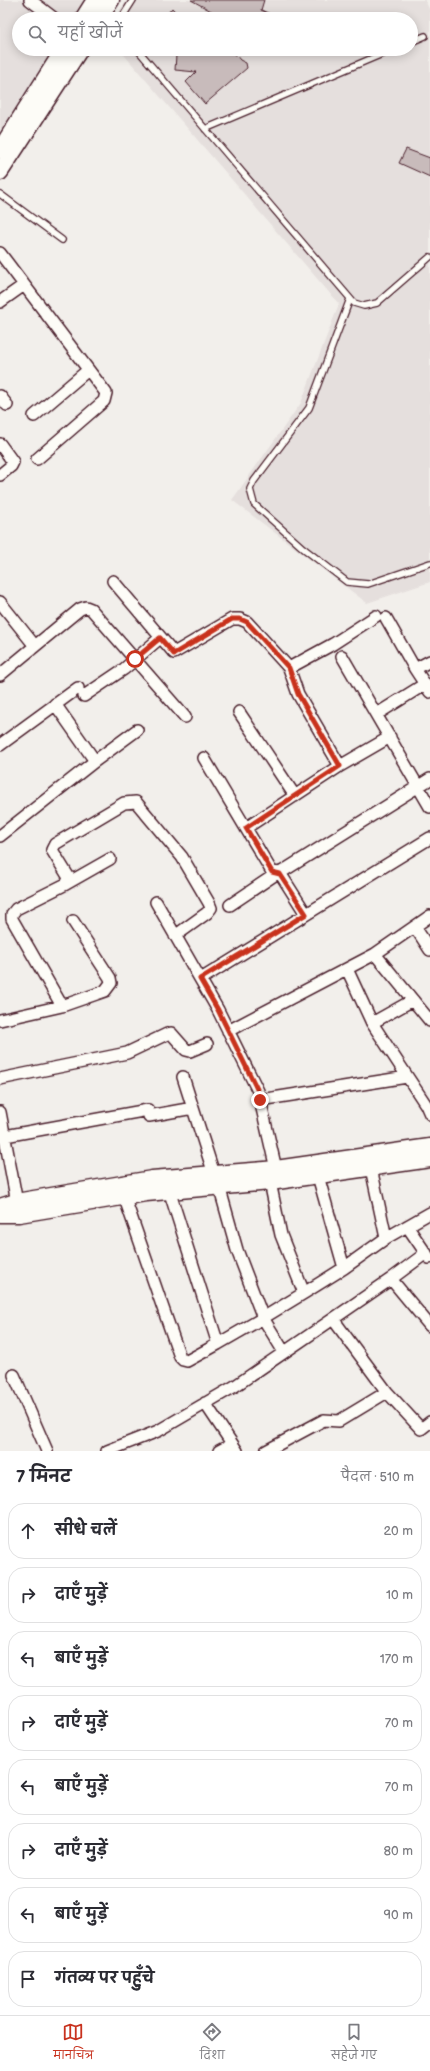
<!DOCTYPE html>
<html lang="hi">
<meta charset="utf-8">
<style>
body{margin:0;font-family:"Balsamiq Sans","Playpen Sans Deva",sans-serif;background:#f2f2f3;color:#2b2b33}
.stop{position:absolute;width:12px;height:12px;margin:-9px;border:3px solid #c8321e;border-radius:50%;background:#fff}
.stop.end{background:#c8321e;border-color:#fff;box-shadow:0 1px 4px #0008}
.list{margin:0;padding:0;list-style:none}
h2{display:flex;justify-content:space-between;align-items:center;height:52px;margin:0;padding:0 16px;font-size:17px}
h2 small{font-size:13px;font-weight:400;color:#7c7c81}
.list li{display:grid;grid-template-columns:26px 1fr auto;gap:12px;align-items:center;box-sizing:border-box;height:56px;margin:0 8px 8px;padding:0 8px;border:1px solid #e1e1e2;border-radius:16px}
.list b{display:block;font-size:15px;white-space:nowrap}
.list em{font-size:13px;font-style:normal;color:#7c7c81}
.icon{flex:none;width:22px;height:22px;fill:none;stroke:currentColor;stroke-width:2;stroke-linecap:round;stroke-linejoin:round}
.map{position:relative;flex:none;width:430px;height:1451px;overflow:hidden}
.search{position:absolute;background:#fff;box-shadow:0 2px 10px #0003;left:12px;right:12px;top:12px;height:44px;display:flex;align-items:center;gap:10px;box-sizing:border-box;padding:0 14px;border-radius:22px;color:#7c7c81;font-size:15px}
.sheet{height:564px;background:#fff}
nav{display:flex;justify-content:space-around;align-items:center;box-sizing:border-box;height:56px;border-top:1px solid #e1e1e2;background:#fff;font-size:11px;color:#7c7c81}
nav a{display:grid;justify-items:center;gap:2px}
nav .on{color:#c8321e}
.map>svg:first-child{display:block}
.built{fill:#e5dfdd}
.building{fill:#c8bbbb;stroke:#4a1f2b}
.lines{fill:none;stroke-linecap:round;stroke-linejoin:round}
.lane-casing{stroke:#4a1f2b;stroke-width:8}
.street-casing{stroke:#4a1f2b;stroke-width:14}
.secondary-casing{stroke:#4a1f2b;stroke-width:19}
.lane{stroke:#fdfcf7;stroke-width:5.5}
.street{stroke:#fdfcf7;stroke-width:11}
.secondary{stroke:#fdfcf7;stroke-width:16}
.route{stroke:#c8321e;stroke-width:5}
</style>
<div class="map">
<svg width="430" height="1451" viewBox="0 0 430 1451">
<rect width="100%" height="100%" fill="#f2efeb"/>
<filter id="ink" filterUnits="userSpaceOnUse"><feTurbulence type="fractalNoise" baseFrequency=".025" numOctaves="2"/><feDisplacementMap in="SourceGraphic" scale="8" xChannelSelector="R" yChannelSelector="G"/><feConvolveMatrix kernelMatrix="1 2 1 2 8 2 1 2 1" color-interpolation-filters="sRGB"/></filter>
<g filter="url(#ink)">
<path class="built" d="M0,0H95L83,19H19V49H64L0,150Z
M127,0H425L430,11V582L367,603L232,500L301,403L339,304L119,49H411V19H115Z"/>
<path class="building" d="M191,0H264L261,10L282,19H226Z
M172,8L182,19H163Z
M171,49H231L240,60L246,63L247,68L205,104L186,82L196,72L175,70L176,55Z
M406,149L430,158V177L399,163Z"/>
<g class="lines">
<defs>
<path id="lane" d="M121,19L133,0
M411,42L425,36
M137,49L354,303L364,306L377,303L430,257
M205,129L394,49
M0,194L62,240
M350,299L309,408L254,481L250,489L254,504L303,548L347,582L368,584L430,563"/>
<path id="street" d="M30,0L55,19
M0,253L106,393L104,401L37,459
M0,302L24,285
M0,396L7,405
M34,416L88,370
M0,444L13,462L11,466L0,475
M113,581L174,653L232,619H240L247,622L289,668L298,694L340,766L390,737
M0,602L35,646
M386,618L415,669
M342,656L430,807
M430,661L415,669L430,692
M289,668L333,644L376,616
M0,675L80,609L86,607L91,609L185,717
M84,696L124,669L160,638
M239,712L295,796
M377,714L425,684
M0,745L78,688
M204,758L272,872L280,873L430,779
M95,761L137,730
M246,828L340,766
M0,836L95,761L55,704
M280,873L306,914
M66,884L110,859
M156,902L218,1010L258,1091L276,1169
M230,905L276,874
M430,916L375,954L430,1021
M415,927L430,950
M347,969L372,1023L426,1105L430,1114
M201,979L430,838
M62,1006L12,919V914L16,909L66,884L69,879L68,876L52,850L55,844L124,803L136,802L182,857L209,903L211,908L207,913L175,936
M0,1020L62,1006L105,991L111,983L110,978L73,921
M372,1023L413,1000
M228,1031L375,954
M183,1077L214,1174
M0,1079L127,1053L167,1034L171,1033L186,1050L190,1051L207,1044
M260,1100L407,1077
M0,1112L18,1208
M149,1116L193,1108
M5,1136L148,1110
M318,1176L344,1268L386,1238L371,1168
M270,1182L281,1235L304,1293L344,1268
M219,1186L237,1250L263,1318L304,1293
M169,1190L218,1344L263,1318L284,1352
M124,1196L180,1357L183,1360L187,1361L218,1344
M407,1226L429,1258
M386,1238L430,1213
M426,1253L391,1279L430,1326
M333,1319L391,1279
M14,1375L47,1451
M205,1403L237,1451
M107,1451L158,1431L235,1386L333,1319L387,1392L421,1429L430,1422
M219,1451L232,1444
M266,1451L324,1420L339,1421L387,1392"/>
<path id="secondary" d="M83,19L95,0
M99,19L111,0
M0,150L64,49
M0,172L80,49
M0,1207L16,1202L152,1179L276,1169L430,1147
M0,1214H19L146,1193L270,1182L430,1159"/>
</defs>
<use href="#lane" class="lane-casing"/>
<use href="#street" class="street-casing"/>
<use href="#secondary" class="secondary-casing"/>
<use href="#lane" class="lane"/>
<use href="#street" class="street"/>
<use href="#secondary" class="secondary"/>
</g>
</g>
<g class="lines" filter="url(#ink)">
<path class="route" d="M135,659L160,638L174,654L232,619H240L247,622L289,668L298,694L340,766L246,828L272,872L280,874L306,914L200,979L218,1010L258,1091L260,1100"/>
</g>
</svg>
<div class="stop" style="left:135px;top:659px"></div>
<div class="stop end" style="left:260px;top:1100px"></div>
<div class="search"><svg class="icon" aria-label="search" viewBox="0 0 24 24"><circle cx="10" cy="10" r="6"/><path d="M15 15l6 6"/></svg>यहाँ खोजें</div>
</div>
<section class="sheet">
<h2>7 मिनट<small>पैदल · 510 m</small></h2>
<ul class="list">
<li><svg class="icon" aria-label="ahead" viewBox="0 0 24 24"><path d="M12 20V5M6 11l6-6 6 6"/></svg><div><b>सीधे चलें</b></div><em>20 m</em></li>
<li><svg class="icon" aria-label="right" viewBox="0 0 24 24"><path d="M7 20v-9h11M14 6l5 5-5 5"/></svg><div><b>दाएँ मुड़ें</b></div><em>10 m</em></li>
<li><svg class="icon" aria-label="left" viewBox="0 0 24 24"><path d="M17 20v-9H6M10 6l-5 5 5 5"/></svg><div><b>बाएँ मुड़ें</b></div><em>170 m</em></li>
<li><svg class="icon" aria-label="right" viewBox="0 0 24 24"><path d="M7 20v-9h11M14 6l5 5-5 5"/></svg><div><b>दाएँ मुड़ें</b></div><em>70 m</em></li>
<li><svg class="icon" aria-label="left" viewBox="0 0 24 24"><path d="M17 20v-9H6M10 6l-5 5 5 5"/></svg><div><b>बाएँ मुड़ें</b></div><em>70 m</em></li>
<li><svg class="icon" aria-label="right" viewBox="0 0 24 24"><path d="M7 20v-9h11M14 6l5 5-5 5"/></svg><div><b>दाएँ मुड़ें</b></div><em>80 m</em></li>
<li><svg class="icon" aria-label="left" viewBox="0 0 24 24"><path d="M17 20v-9H6M10 6l-5 5 5 5"/></svg><div><b>बाएँ मुड़ें</b></div><em>90 m</em></li>
<li><svg class="icon" aria-label="arrive" viewBox="0 0 24 24"><path d="M6 21V4h12l-3 4 3 4H6"/></svg><div><b>गंतव्य पर पहुँचे</b></div></li>
</ul>
</section>
<nav>
<a class="on"><svg class="icon" aria-label="map" viewBox="0 0 24 24"><path d="M3 6l6-2 6 2 6-2v14l-6 2-6-2-6 2zM9 4v14M15 6v14"/></svg>मानचित्र</a>
<a><svg class="icon" aria-label="directions" viewBox="0 0 24 24"><path d="M12 3l9 9-9 9-9-9zM9 14v-3h6M13 9l2 2-2 2"/></svg>दिशा</a>
<a><svg class="icon" aria-label="saved" viewBox="0 0 24 24"><path d="M7 4h10v16l-5-4-5 4z"/></svg>सहेजे गए</a>
</nav>
